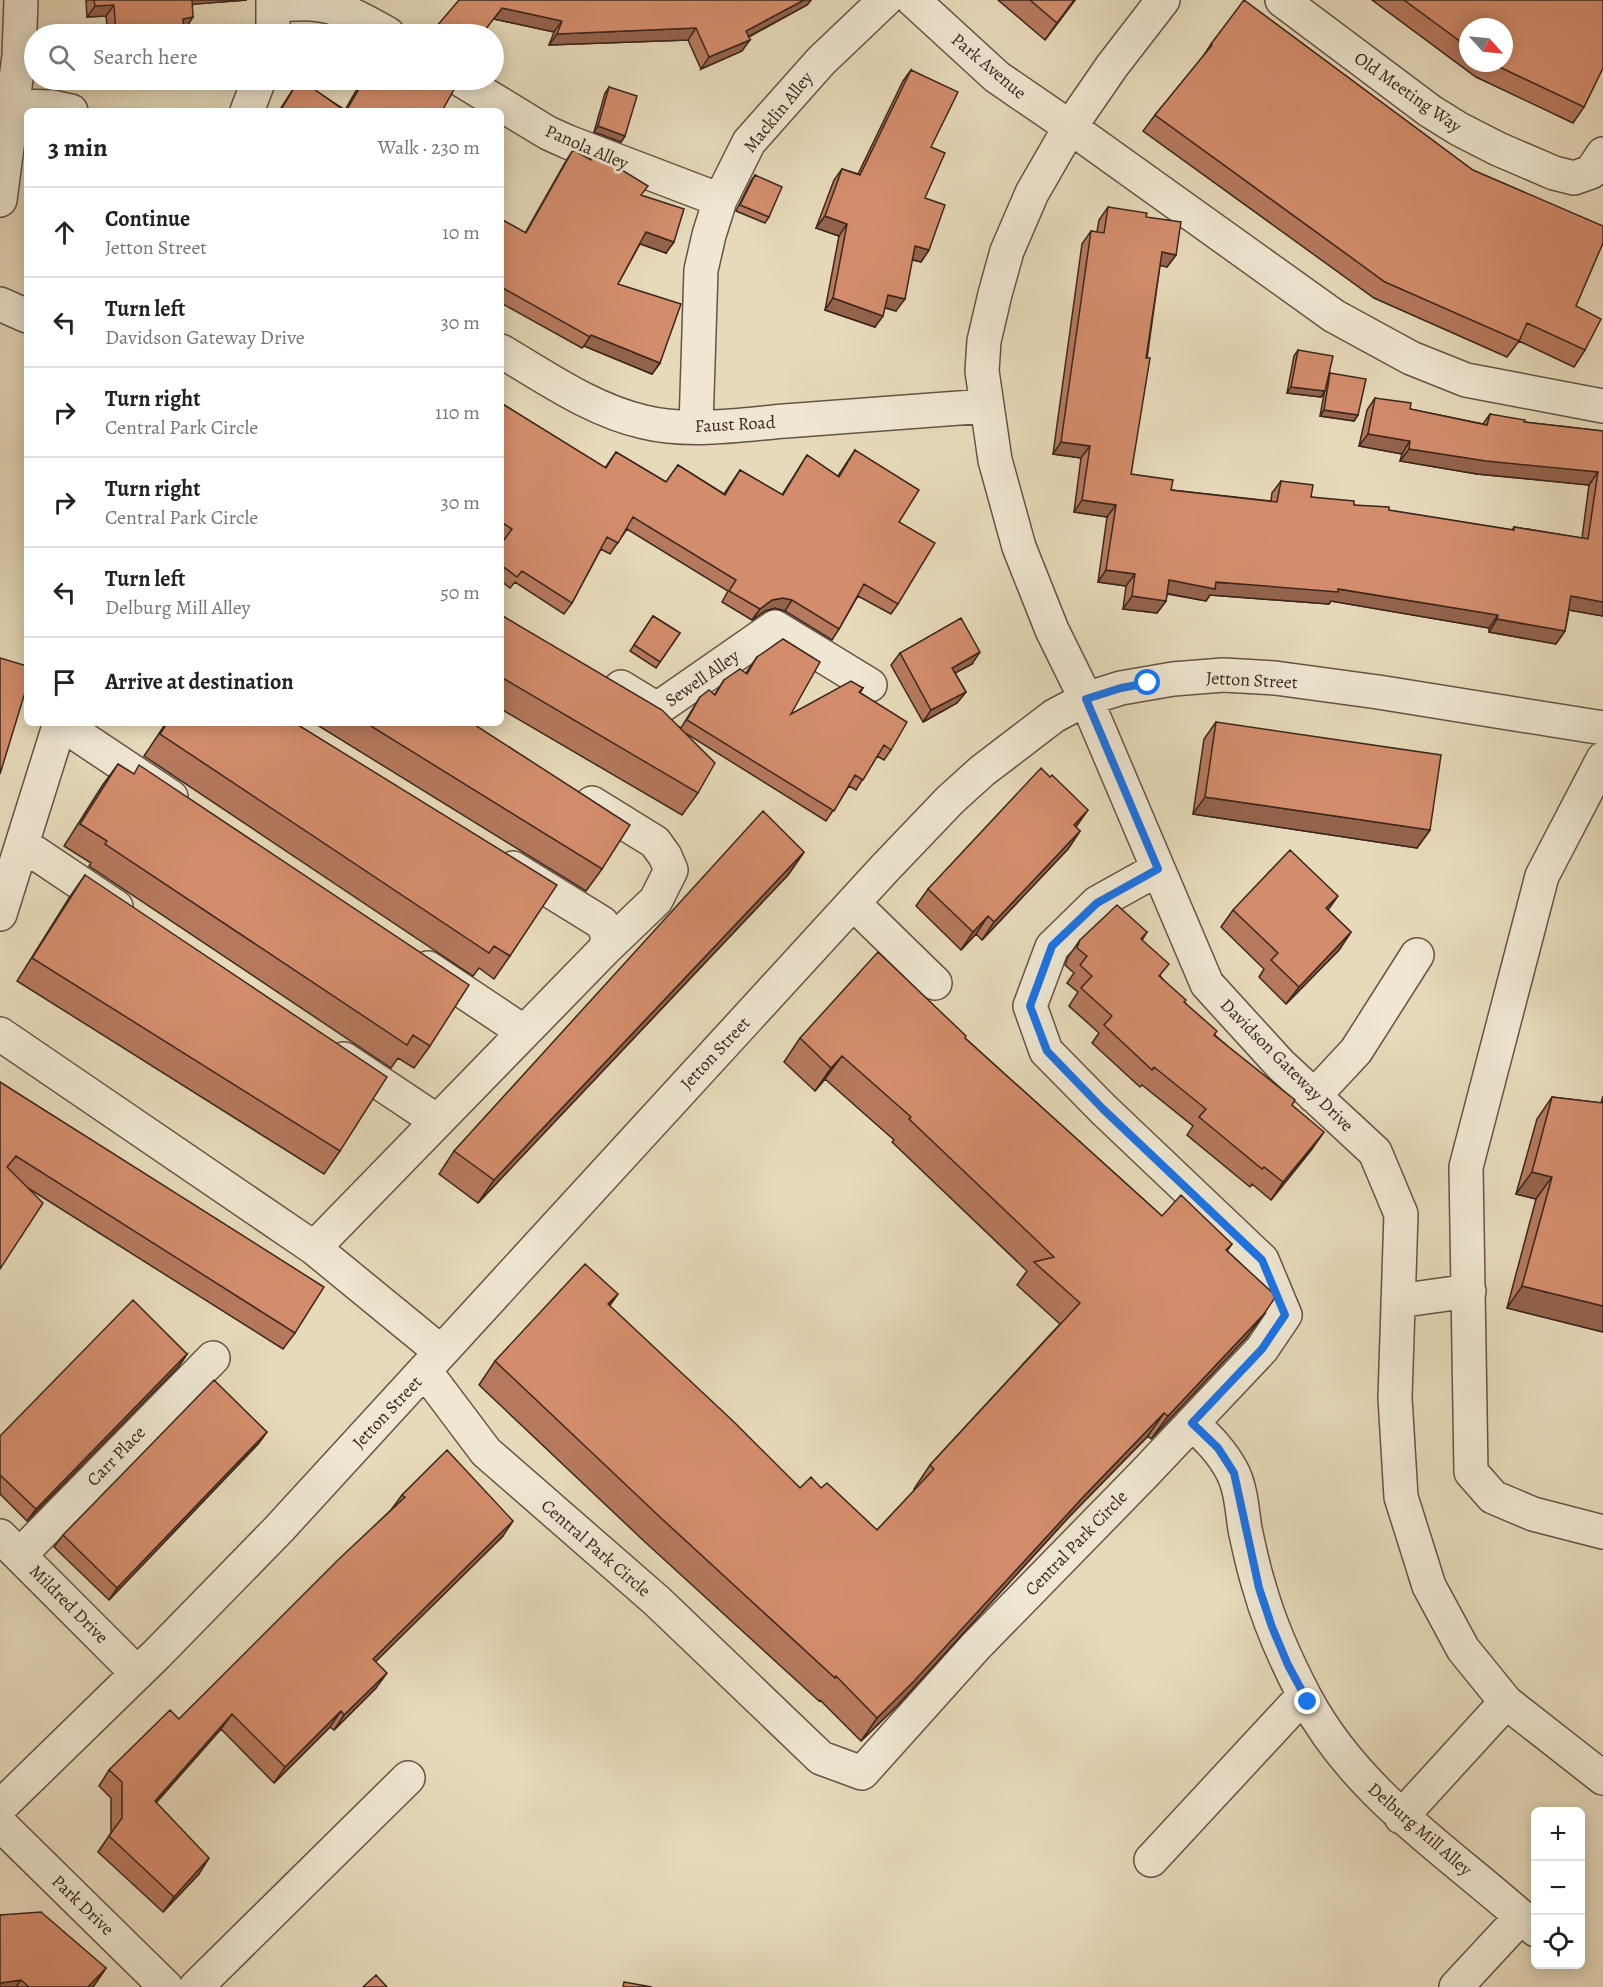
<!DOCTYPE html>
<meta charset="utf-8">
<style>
body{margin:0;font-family:Alegreya,serif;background:#f6f6f6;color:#222}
.controls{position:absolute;right:18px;bottom:18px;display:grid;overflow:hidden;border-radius:9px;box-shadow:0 3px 15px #0003}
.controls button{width:54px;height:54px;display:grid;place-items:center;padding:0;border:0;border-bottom:2px solid #e0e0e0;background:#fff;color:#222;font:30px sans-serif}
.compass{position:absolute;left:1459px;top:18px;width:54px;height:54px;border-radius:50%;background:#fff;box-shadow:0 3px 15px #0003;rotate:117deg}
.stop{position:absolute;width:18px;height:18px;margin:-14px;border:4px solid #1a73e8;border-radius:50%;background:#fff}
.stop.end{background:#1a73e8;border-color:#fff;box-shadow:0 2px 6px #0008}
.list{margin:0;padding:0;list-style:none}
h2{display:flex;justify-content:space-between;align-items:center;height:78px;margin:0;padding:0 24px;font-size:26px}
h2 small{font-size:20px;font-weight:400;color:#767676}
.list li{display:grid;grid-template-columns:39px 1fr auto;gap:18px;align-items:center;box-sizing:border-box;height:90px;padding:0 24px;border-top:2px solid #e0e0e0}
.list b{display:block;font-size:22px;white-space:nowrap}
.list p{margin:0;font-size:20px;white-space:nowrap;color:#767676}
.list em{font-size:20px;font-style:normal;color:#767676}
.icon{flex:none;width:33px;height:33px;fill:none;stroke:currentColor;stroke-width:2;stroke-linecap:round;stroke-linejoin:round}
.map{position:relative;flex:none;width:1603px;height:1987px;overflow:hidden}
.search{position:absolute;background:#fff;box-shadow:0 3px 15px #0003;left:24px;top:24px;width:480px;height:66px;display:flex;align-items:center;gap:15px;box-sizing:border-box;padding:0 21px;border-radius:33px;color:#767676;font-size:22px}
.panel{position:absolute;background:#fff;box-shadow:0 3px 15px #0003;left:24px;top:108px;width:480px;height:618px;border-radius:9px}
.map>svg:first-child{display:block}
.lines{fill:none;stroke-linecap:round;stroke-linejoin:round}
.minor-casing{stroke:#665345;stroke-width:36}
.minor{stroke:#efe7d2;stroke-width:33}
.wall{fill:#b6795d;stroke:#3b261e;stroke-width:1.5;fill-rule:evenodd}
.shaded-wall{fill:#94634c;stroke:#3b261e;stroke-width:1.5}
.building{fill:#d48d6c;stroke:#3b261e;stroke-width:1.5}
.route{stroke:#1a73e8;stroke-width:8}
.labels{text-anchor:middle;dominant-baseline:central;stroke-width:6;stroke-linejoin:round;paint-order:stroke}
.street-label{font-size:18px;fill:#3b261e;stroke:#efe7d2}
</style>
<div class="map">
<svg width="1603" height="1987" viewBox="0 0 1603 1987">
<rect width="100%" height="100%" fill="#e7daba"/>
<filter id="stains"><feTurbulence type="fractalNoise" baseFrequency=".00333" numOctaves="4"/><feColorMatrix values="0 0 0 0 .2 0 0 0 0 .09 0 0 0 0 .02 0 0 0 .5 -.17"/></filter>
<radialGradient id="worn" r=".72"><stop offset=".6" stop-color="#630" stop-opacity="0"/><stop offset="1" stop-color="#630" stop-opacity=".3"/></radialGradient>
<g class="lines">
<defs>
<path id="minor" d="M913,0L997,77L1070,127L1334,316L1411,358L1466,380L1603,406
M1163,0L1112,66L1070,127L1032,193L1007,251L995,294L984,341L982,371L995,460L1019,547L1052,630L1086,699L1207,984L1280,1064L1375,1152L1401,1214L1395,1398L1401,1497L1429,1586L1463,1649L1506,1702L1603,1778
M1282,0L1430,111L1459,129L1498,149L1554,173L1574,178L1591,172L1603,154
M273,5C286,5 298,3 311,4C338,5 365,21 388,34
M271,34L273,24V0
M461,80L548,133L568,142L720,200
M13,106L53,107L71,111
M247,111L259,80
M0,200L19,56L21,0
M0,304L27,316
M501,351C547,378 592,410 644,422C689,433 739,425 785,421C852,416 919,411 986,406
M696,426L701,270L709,235L720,200L749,142L821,61L885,0
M621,687L657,709L775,627L870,685
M60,723L171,797
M1603,759L1542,876L1466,1167L1471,1472L1493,1497L1533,1514L1603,1532
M592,803L655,842L665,856L671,870L656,900L607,947
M22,844L116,907
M853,903L935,983
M0,914L60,723
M428,968L524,1032
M0,1034L314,1248L441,1352
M344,1059L437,1121
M1314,1096L1356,1051L1417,955
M314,1248L607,947V933L602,923L513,868
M1398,1301L1469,1291
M425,1371L486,1452L657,1601L821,1758L862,1773L976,1646L1144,1474L1262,1349L1285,1315L1262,1260L1103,1109L1046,1051L1030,1006L1052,947L1097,903L1158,869
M1192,1423C1208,1438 1222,1452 1232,1471C1241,1488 1242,1510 1245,1529C1249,1548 1253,1567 1259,1586C1270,1626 1287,1663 1306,1699C1360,1799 1455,1855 1536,1930
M0,1536L137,1673
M20,1555L213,1358
M0,1807L157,1654L279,1529L885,868L950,800L982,771L1054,716L1086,699L1121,688L1173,679L1223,675L1275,678L1378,692L1603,728
M1401,1817L1506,1702
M0,1824L166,1987
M1151,1860L1304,1695
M196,1987L408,1778
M1456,1987L1521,1917"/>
</defs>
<use href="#minor" class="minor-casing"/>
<use href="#minor" class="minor"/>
</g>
<path class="wall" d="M86,0H247L193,4L186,28L184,29V34H108L106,16L87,17Z
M459,0H811L807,5L749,37L742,51L701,69L688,40L549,45L554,32L494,19Z
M998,0H1075L1045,40Z
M1372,0H1603L1584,107L1573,123L1476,77ZM1468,27L1504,63H1468Z
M1211,44L1576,306L1585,350L1574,367L1519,341L1507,357L1374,298L1143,131L1155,115L1200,61Z
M911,70L931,147L925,198L929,250L921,262L912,260L896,311L885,308L875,327L825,310L839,236L816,228L834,180L842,169L858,174L903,81Z
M299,80L345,110L362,80H450L442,111H279Z
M609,87L625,136L621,142L594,132L605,93Z
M573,150L590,159L592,157L641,195L666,253L640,244L618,284L660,363L652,374L584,346L582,348L501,303V219L525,233L566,161Z
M755,175L769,217L765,223L736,211L751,181Z
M1108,207L1146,217L1176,255L1167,267L1160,265L1131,474L1171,490L1271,501L1272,493L1281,481L1311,497L1354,505L1512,530L1514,527L1582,538L1589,485L1477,474L1400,461L1402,454L1359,446L1367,410L1375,398L1410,409L1483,424L1490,414L1524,422L1603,431V616L1569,610L1565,631L1556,644L1489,632V628L1331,601L1329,604L1210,595L1206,601L1167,594L1166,601L1157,613L1123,609L1126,586L1098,582L1107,517L1074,512L1081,458L1053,454L1082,244L1091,231L1097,232L1099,220Z
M1298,350L1329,376L1330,373L1358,415L1354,421L1320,416L1324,394L1321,397L1287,393L1294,356Z
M501,403L605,468L616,452L666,482L678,465L724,494L740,470L782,495L807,455L838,476L855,450L899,522L898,604L891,614L858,596L839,629L832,640L785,611L775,608L765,611L752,620L722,602L728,591L627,529L610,554L601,549L572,603L564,614L515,582L510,588L501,581V544L504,540L501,538Z
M501,615L681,728L700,697L715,694L724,680L746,673L757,657L791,714L863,688L860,693L891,750L884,760L877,756L856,790L849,786L826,821L687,734L698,793L682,815L501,709Z
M653,616L680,633L656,668L630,651Z
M900,653L972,664L955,673L966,692L957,703L923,722L891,665Z
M1216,722L1430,830L1417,848L1193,814L1204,739Z
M166,723H295L510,956L494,979L479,968L473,976L144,756Z
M314,723H472L602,869L586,891Z
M118,764L430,1046L414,1068L398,1058L391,1068L89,866L91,863L64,846L102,786Z
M1076,828L1080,831L1068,849L982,940L976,934L961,950L916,906L928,889Z
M804,852L788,875L478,1203L439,1174L454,1151Z
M85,875L340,1151L324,1174L17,981L69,898Z
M1233,910H1328L1351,932L1339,950L1286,1004L1259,977L1264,969L1221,927Z
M1147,932L1142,940L1161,977L1215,1035L1292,1105L1312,1149L1271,1200L1252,1184L1250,1187L1187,1135L1193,1126L1142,1085L1140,1087L1092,1043L1099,1033L1069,1006L1078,992L1067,983L1074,973L1065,965L1068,957L1080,940Z
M800,1038H965L1162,1216L1232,1244L1227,1251L1247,1337L1151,1439L1148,1436L1068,1518L898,1705L861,1741L820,1700L819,1701L645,1542L479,1385L495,1361L609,1306L800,1488H821L877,1530L915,1490L914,1489L930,1465L1060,1324L1017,1285L1027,1271L892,1142L894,1140L825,1079L815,1091L784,1062Z
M0,1082L295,1333L283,1349L28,1188L0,1269Z
M1603,1096V1332L1507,1308L1536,1199L1516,1194L1537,1119L1552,1097L1601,1103Z
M187,1354L179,1366L27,1521L0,1494V1436Z
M259,1443L109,1600L54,1547L63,1535Z
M402,1495L503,1536L376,1661V1688L334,1730L330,1727L274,1783L221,1729L156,1803L199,1874L163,1912L98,1852L111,1833V1798L99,1786L109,1770L179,1719L391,1510Z
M0,1915L106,1968L93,1987H0Z"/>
<path class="shaded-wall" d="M187,0H247L184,5Z
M804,0H811L807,5L738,42L746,31Z
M1074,0H1075L1045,40L1057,23Z
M114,5L106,16L87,17L95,6Z
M502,8L562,21L554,32L494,19Z
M193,17L186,28L175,30L183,19Z
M696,28L688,40L549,45L557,34Z
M750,40L742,51L701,69L709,57Z
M598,126L625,136L621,142L594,132Z
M825,216L847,224L839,236L816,228Z
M646,232L674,242L666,253L638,243Z
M915,246L929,250L921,262L907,258Z
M1162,252L1176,255L1167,267L1153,264Z
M888,295L905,299L896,311L880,306Z
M833,298L883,316L875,327L825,310Z
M591,335L660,363L652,374L584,346Z
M1291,387L1325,391L1321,397L1287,393Z
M1324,410L1358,415L1354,421L1320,416Z
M1368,434L1410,441L1402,454L1359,446Z
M1061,442L1090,446L1081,458L1053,454Z
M1409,449L1598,472L1589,485L1477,474L1400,461Z
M1082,500L1116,505L1107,517L1074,512Z
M1106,570L1135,574L1126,586L1098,582Z
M1169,580L1338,589L1498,615L1489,628L1331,601L1329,604L1210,595L1206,601L1160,592Z
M1132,596L1166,601L1157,613L1123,609Z
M1571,596L1603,602V616L1563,609Z
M783,598L792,600L785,611L775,608L765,611L752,620L760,609L772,600Z
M1497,619L1565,631L1556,644L1489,632Z
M980,652L972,664L944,679L952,668Z
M966,692L957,703L923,722L931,710Z
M1205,797L1430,830L1417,848L1193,814Z
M1088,810L1076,827L1061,843L1074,825Z
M1080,831L1068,849L982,940L994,922Z
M804,852L788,875L478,1203L494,1180Z
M1338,896L1326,913V908Z
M988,916L976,934L961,950L973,932Z
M1351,932L1339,950L1286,1004L1299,987Z
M842,1056L825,1079L815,1091L831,1068Z
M1324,1132L1312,1149L1271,1200L1283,1182Z
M1532,1172L1552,1177L1536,1199L1516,1194Z
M1522,1286L1603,1306V1332L1507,1308Z
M618,1294L602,1317L608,1304Z
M1264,1314L1247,1337L1151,1439L1168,1416Z
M187,1354L179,1366L27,1521L36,1509Z
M1164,1413L1148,1436L1068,1518L898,1705L861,1741L877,1718L1085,1495Z
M267,1432L259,1443L109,1600L117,1588Z
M513,1521L503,1536L363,1674L373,1659Z
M387,1673L376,1688L334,1730L344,1715Z
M341,1711L330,1727L274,1783L285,1767Z
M232,1714L221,1729L144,1816L155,1801Z
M209,1858L199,1874L163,1912L174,1897Z
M106,1968L93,1987H88Z
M21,1980L16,1987H0V1983Z"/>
<path class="building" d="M94,0H192L193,17L183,19L184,34H116L114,5L95,6Z
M459,0H804L746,31L750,40L709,57L696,28L557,34L562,21L502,8L482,34H430Z
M1030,0H1074L1057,23Z
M1244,0L1473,170L1603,226V243L1576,306L1601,319L1585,350L1527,323L1519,341L1385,282L1155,115L1212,45L1211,44Z
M1404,0H1603V68L1584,107L1491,63H1504V27H1468V47Z
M911,70L958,92L931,147L945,153L925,198L945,205L929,250L915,246L905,299L888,295L883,316L833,298L847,224L825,216L842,169L860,175Z
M299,80H301L345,111H280Z
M364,80H450L457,84L442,111H346Z
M609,87L637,96L625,136L598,126Z
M573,150L591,160L592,157L617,167L648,186L641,195L684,209L674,242L646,232L618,284L681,304L660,363L591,335L590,337L501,287V219L526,233Z
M755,175L782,187L769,217L740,205Z
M1108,207L1147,213L1146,217L1181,222L1176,255L1162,252L1146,358H1150L1131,474L1173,480L1171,490L1277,502L1281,481L1313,485L1311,497L1354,501V505L1389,507V510L1514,530V527L1588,539L1598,472L1486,461L1409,449L1410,441L1368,434L1375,398L1411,403L1410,409L1487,425L1490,414L1525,420L1524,422L1603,431V602L1571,596L1565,631L1497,619L1498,615L1338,589V592L1216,582L1215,589L1169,580L1166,601L1132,596L1135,574L1106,570L1116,505L1082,500L1090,446L1061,442L1091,231L1104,233Z
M1298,350L1333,356L1325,391L1291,387Z
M1330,373L1366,379L1358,415L1324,410Z
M501,403L606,468L616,452L666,482L678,465L725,495L740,470L783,495L807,455L839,477L855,450L919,490L899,522L935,543L898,604L864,584L839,629L792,600L783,598L772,600L760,609L729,591L736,580L633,517L618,543L607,537L572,603L522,571L517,577L501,565V544L512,529L501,522Z
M501,615L662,710L715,763L698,793L501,677Z
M653,616L680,633L660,662L634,645Z
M961,618L980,652L952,668L966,692L931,710L900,653Z
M783,639L820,662L791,714L851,681L863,688L859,692L907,722L891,750L884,745L863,780L855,775L834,811L687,720L700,697L709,690L715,695L724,680L740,669L747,674L757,657Z
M0,658L27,666V686L0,774Z
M1216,722L1441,755L1430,830L1205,797Z
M167,723H295L557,885L510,956L494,946L489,953L160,734Z
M366,723H472L630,825L602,869Z
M118,764L134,774L139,765L469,985L430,1046L413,1035L407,1045L105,844L107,841L80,824Z
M1041,768L1050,777L1052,775L1088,810L1074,825L1080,831L994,922L988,916L973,932L928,889Z
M763,811L804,852L494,1180L454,1151Z
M1290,850L1338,896L1326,908L1351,932L1299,987L1271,960L1278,953L1233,910Z
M85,875L387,1077L340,1151L32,958Z
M1117,905L1147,932L1141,939L1169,964L1159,976L1186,1000L1184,1002L1217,1031L1214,1035L1295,1100L1292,1105L1324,1132L1283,1182L1264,1167L1262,1169L1199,1117L1206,1109L1154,1067L1152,1070L1104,1025L1112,1016L1081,988L1092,976L1080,965L1087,956L1077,948L1080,940Z
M878,952L966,1036L965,1038L1162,1216L1181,1195L1232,1244L1226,1250L1276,1296L1264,1314L1168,1416L1164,1413L1085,1495L914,1681L877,1718L836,1676L835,1678L661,1518L495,1361L585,1264L618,1294L608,1304L733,1421L800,1488L811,1477L821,1488L827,1483L877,1530L934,1469L930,1465L1080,1303L1034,1262L1054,1257L909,1119L911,1117L842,1056L831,1068L800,1038Z
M0,1082L324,1287L295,1333L16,1156L7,1167L43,1203L0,1269Z
M1552,1097L1603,1103V1306L1522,1286L1552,1177L1532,1172Z
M133,1300L187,1354L36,1509L0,1475V1436Z
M214,1380L267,1432L117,1588L63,1535Z
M447,1450L513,1521L373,1659L387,1673L344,1715L341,1711L285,1767L232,1714L155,1801L209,1858L174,1897L109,1836L122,1818V1782L109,1770L170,1710L179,1719L340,1558L405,1497L402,1495Z
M41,1912L106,1968L88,1987H29L21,1980L0,1983V1915Z
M376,1975L387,1987H363Z
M624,1982L652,1987H623Z"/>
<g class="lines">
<path class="route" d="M1148,683L1121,688L1086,699L1158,869L1097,903L1052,946L1030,1006L1047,1051L1103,1109L1262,1260L1285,1315L1262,1349L1192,1423L1218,1448L1234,1473L1259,1588L1272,1627L1288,1665L1308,1702"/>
</g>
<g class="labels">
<g class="street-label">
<text transform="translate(989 66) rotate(40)">Park Avenue</text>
<text transform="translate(1408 92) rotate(35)">Old Meeting Way</text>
<text transform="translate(778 112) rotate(-51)">Macklin Alley</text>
<text transform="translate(587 147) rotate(23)">Panola Alley</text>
<text transform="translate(735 424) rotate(-3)">Faust Road</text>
<text transform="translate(702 678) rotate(-35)">Sewell Alley</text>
<text transform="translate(1252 680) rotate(3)">Jetton Street</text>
<text transform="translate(715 1053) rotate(-47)">Jetton Street</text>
<text transform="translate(1287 1065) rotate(45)">Davidson Gateway Drive</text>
<text transform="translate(387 1412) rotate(-47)">Jetton Street</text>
<text transform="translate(116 1456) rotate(-46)">Carr Place</text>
<text transform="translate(1076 1543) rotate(-46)">Central Park Circle</text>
<text transform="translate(596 1548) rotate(41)">Central Park Circle</text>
<text transform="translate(69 1604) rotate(45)">Mildred Drive</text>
<text transform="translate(1420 1829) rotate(41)">Delburg Mill Alley</text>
<text transform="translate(83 1905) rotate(44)">Park Drive</text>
</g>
</g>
<rect width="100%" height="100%" filter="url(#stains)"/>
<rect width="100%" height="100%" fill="url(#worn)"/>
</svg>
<div class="controls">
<button>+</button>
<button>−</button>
<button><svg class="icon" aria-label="locate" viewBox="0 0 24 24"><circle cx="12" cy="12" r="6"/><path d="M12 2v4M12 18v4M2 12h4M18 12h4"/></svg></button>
</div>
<svg class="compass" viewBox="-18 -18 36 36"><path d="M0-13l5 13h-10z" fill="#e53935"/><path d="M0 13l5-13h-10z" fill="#767676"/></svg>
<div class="stop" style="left:1148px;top:683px"></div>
<div class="stop end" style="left:1308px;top:1702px"></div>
<div class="search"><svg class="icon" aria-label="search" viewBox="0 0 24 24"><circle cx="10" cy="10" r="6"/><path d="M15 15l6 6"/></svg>Search here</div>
<section class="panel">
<h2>3 min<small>Walk · 230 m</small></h2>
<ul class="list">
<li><svg class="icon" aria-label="ahead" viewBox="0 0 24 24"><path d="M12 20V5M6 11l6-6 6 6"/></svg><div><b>Continue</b><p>Jetton Street</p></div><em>10 m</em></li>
<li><svg class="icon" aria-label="left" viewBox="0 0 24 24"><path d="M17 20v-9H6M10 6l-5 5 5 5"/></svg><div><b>Turn left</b><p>Davidson Gateway Drive</p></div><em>30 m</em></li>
<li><svg class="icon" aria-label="right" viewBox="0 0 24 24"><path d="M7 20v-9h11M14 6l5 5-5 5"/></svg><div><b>Turn right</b><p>Central Park Circle</p></div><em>110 m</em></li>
<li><svg class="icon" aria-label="right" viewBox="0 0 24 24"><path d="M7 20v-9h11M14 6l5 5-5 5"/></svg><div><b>Turn right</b><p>Central Park Circle</p></div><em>30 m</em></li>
<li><svg class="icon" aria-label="left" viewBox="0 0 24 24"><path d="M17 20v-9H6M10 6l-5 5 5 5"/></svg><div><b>Turn left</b><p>Delburg Mill Alley</p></div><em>50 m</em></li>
<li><svg class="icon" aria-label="arrive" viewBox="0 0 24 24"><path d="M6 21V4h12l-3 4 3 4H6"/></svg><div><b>Arrive at destination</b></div></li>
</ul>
</section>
</div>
